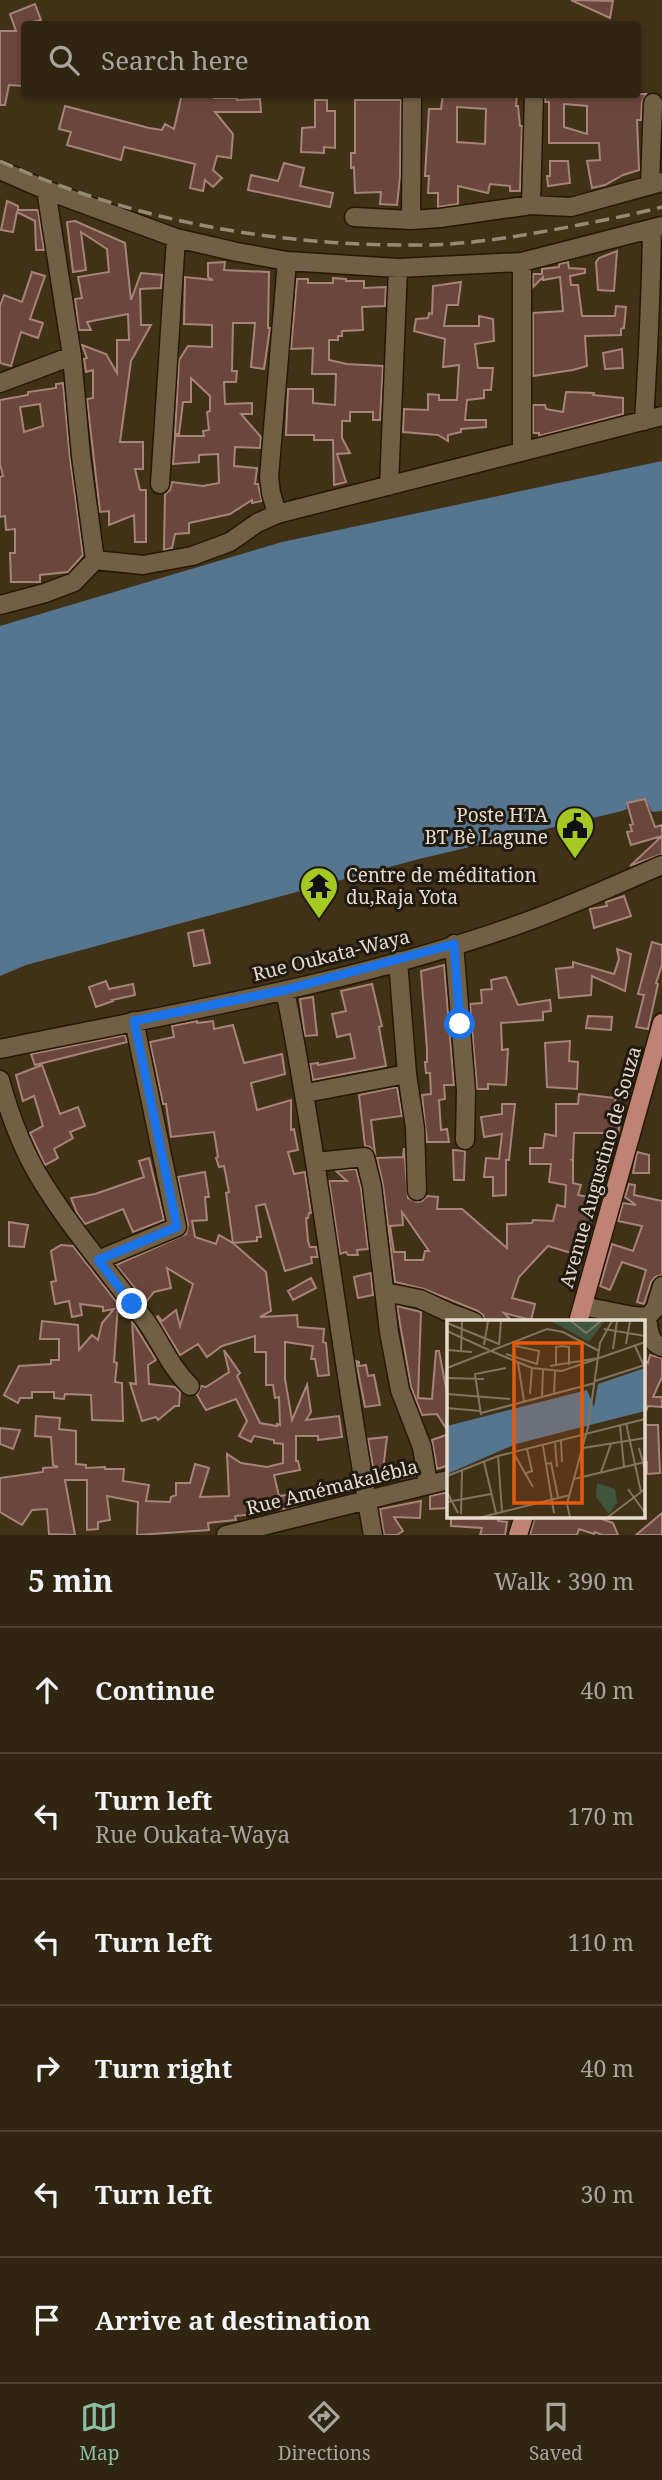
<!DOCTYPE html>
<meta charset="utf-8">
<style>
body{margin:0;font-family:"Noto Serif",serif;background:#3c311f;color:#f1f3f6}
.stop{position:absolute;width:21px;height:21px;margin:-16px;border:5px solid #1a73e8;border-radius:50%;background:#fff}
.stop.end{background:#1a73e8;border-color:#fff;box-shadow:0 2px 7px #0008}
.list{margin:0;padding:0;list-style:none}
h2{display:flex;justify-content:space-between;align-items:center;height:91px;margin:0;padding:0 28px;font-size:30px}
h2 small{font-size:23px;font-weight:400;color:#a8a59f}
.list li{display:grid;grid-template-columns:46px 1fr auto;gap:21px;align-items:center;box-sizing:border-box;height:126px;padding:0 28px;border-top:2px solid #4b4231}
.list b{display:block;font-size:26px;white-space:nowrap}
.list p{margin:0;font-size:23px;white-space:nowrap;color:#a8a59f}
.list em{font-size:23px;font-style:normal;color:#a8a59f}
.icon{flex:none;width:38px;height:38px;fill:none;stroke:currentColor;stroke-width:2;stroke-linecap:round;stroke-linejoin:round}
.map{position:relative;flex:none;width:662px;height:1535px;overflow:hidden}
.search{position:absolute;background:#302511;box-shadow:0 2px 5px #0004;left:21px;right:21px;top:21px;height:77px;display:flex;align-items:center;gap:18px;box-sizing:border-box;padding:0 24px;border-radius:7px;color:#a8a59f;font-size:26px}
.sheet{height:847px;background:#302511}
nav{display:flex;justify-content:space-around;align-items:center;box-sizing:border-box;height:98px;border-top:2px solid #4b4231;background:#302511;font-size:19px;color:#a8a59f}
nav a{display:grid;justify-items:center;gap:4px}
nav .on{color:#8abfa5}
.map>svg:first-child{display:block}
.water{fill:#56758e}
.building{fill:#6b463d;stroke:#a7847a;stroke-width:2;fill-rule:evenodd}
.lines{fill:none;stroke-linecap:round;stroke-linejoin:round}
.minor-casing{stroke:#271800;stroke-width:21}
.major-casing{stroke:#271800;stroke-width:21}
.minor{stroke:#716045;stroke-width:18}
.major{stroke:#bf8376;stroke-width:18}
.rail{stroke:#968975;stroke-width:3.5;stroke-dasharray:14 7;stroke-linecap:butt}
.route{stroke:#1a73e8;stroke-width:9}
.labels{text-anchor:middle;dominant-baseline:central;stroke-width:6;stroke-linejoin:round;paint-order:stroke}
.poi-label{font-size:19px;fill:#e6dccd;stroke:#211a0f;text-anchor:end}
.street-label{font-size:19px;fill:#e6dccd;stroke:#211a0f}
.inset-road{fill:none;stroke:#827560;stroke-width:2}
.view{fill:#e8590c;fill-opacity:0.15;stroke:#e8590c;stroke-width:3.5}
.inset-edge{fill:none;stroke:#e6dccd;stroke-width:3.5}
</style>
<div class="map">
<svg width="662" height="1535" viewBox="0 0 662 1535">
<rect width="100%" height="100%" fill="#403117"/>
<path class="water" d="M662,461V811L652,812L645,798L626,803L627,809L622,811L419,859L26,965L0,976V626L282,542Z"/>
<path class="building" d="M571,0L613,1L610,18Z
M35,4L41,20L24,24V86L9,85L5,105H0V31H16L10,14Z
M182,94H215L214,98H237V100L260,99L261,112H215L233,134L231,158L217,156L213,170L222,178L213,187L205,180L203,191L190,188L195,164L124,147L121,160L67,145L71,132L59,129L65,106L149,128L162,130L165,124L174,129Z
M443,94H517L516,106H518L520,126H522L520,191H510V186L490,184L488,193L458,186V204L438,207V193H428L429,176H425L429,109H441ZM457,107L486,109L485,144L457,142Z
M545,94H646L642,102L641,120H637L639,170L623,175L605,185L592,188L587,161L600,160L599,143H549V102H545ZM564,104L587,106V134L564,127Z
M315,100H327V111H335V148L324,147V153L301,152L302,128L315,127Z
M355,100H401L400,177L397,205L380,204L381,192L355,193L354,167L351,168V153H355Z
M550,161H568L570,183L548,186L547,176H550Z
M284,163L304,168L300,186L333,193L330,207L248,190L251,175L278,181Z
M7,201L18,206V210H38L44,250H36L35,221L17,212L13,232L1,230Z
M75,221L125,243L131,300L141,273L162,275L161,288L140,289L141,325H151L131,361L120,442H143V469H135L140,490H146V542H135L134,515L109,525V511L100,512L87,399L93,398V370L86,372L84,359L87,358L82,345L106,354L117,373V340H129L128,314L87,322L91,330H79L75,299L82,298L78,277L109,272L107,249L81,232L86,270L73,272L67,222Z
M617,251L614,291L598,290L596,262L599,258Z
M225,262L224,270L269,272L268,328H270L264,369L251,367L255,323H233L232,371H237L236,382H224L225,404L252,403V414H241L261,437L260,448L235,447L234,466L257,468L255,484H258L262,501L252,503V500L230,514L189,523V533L175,534L172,548L164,550L165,494L170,490L172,482L203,486L219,483L218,454L199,455V462L173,464L175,436H204L203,431L209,430L207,412L210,411V396L191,378V402H183L179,434H175L179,360L188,346L212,347V325L184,324L185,277L213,280L208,277V263Z
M568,262L569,268L585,269V273L570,276L571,285H578L582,316H615L616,306L626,307L624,328L621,329V335L585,336L587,366L573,370L533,376V313L563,311L560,277L543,280V277L533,287V274H542V269L559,267V264Z
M32,272L45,276L30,319L43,323L38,338L21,332L11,366L0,363V306L4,295L22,302Z
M333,278L346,279V281H364V288L386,287L385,306L362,307L363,330L342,331V336H338V340H329V360L347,364L383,366L380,420H373V412H350V421H342V438L350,453L337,454L346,482L334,485L333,440H314V435H286L288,389H313V403L335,405L336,374H312L313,348L291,349L297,279H308V283H333Z
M461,282L458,305H447L444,326H479V316L493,319L494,341L475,344L478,368H493L491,390H484V398L467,400L465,420H486V427L461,429V432L448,435V441L438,435L403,432L404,409L428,410V394L439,395V400H457L459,365L443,367L445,339L414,331L416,319L428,318L429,313L432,314L433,286Z
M622,349L623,368L605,369L603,353Z
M63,383L70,458L83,555L68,572L40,575V582H11L10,553H15V529L6,530L5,516L0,517V477L3,476L0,464V400L28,395V392L56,388V384ZM40,404L43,426L24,432L20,407Z
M566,392L594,393L593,395L623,398V414L539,436V433H533V405H545L546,409L563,412Z
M645,799L655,827L662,825V836L631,845L627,832L632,831L630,825L633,824L627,803Z
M662,836V854L630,866Z
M624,896L631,916L594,928L590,909L607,906L606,902Z
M203,930L210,963L194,966L188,933Z
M652,942L662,945V965L656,983L658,984L648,1029L636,1027L644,995L638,994Z
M617,949L631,954L625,991L592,976L591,995L559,998L556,969L573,967V962L614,974L619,959Z
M444,965L454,1085H444L445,1099L439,1100L441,1130L447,1129L449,1142H427L422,1095L431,1094L430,1073H426L425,1062H427V1049L421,971Z
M506,977L518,1005L550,1000L551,1011L543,1012V1020L501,1023L502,1050L508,1049L506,1085L488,1084V1089H477L470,1004L482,1003L481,990L492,989L491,980Z
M106,981L109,989L133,984L135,995L112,1000L113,1001L96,1007L89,987Z
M372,984L382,1026L379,1027L386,1066L313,1080L310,1064L318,1063V1065L355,1058L350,1034L337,1037L332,1014L346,1011L341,991Z
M313,997L317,1035L305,1036L300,999Z
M588,1016L612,1017L611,1030L586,1028Z
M197,1021V1023L213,1021L214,1029L233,1025L244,1063L282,1054L285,1074L251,1083L257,1110L291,1100V1130L294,1129L298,1150L288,1152L294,1174L305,1172L311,1213H309L308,1218H306L308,1241L310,1247H316L318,1257H311L312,1263L285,1271L265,1204L256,1206L261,1237H257V1241L233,1243L266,1272L271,1311L260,1317L297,1315L298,1327L324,1329L323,1342L326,1343L329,1375L318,1376L315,1359H311L313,1346L285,1342V1379L292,1420L307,1385L311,1412L306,1420L339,1416L342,1437L318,1440V1436H296V1461H298L300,1470L274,1475L279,1496L298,1493L304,1503L296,1506L279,1510L278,1506L253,1512V1514L235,1516L236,1520L208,1523L209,1530L137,1535L138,1502L107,1496L110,1520L98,1522V1529L87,1530V1480H65L75,1535L49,1534L47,1509L32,1510L22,1525L0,1512V1478L43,1472V1468L58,1467L53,1465L51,1437L35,1436L36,1416L60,1418L59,1429L76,1431V1464L86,1465V1468L105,1467V1469H124L123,1481L149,1485L146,1501L170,1502L171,1497L176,1495V1483H190L195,1464L209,1468L200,1497L229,1496L227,1454L241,1463L267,1467L283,1463V1444L274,1443V1440L254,1436L251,1442L239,1436L247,1421L236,1399L206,1410L197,1395L201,1386L206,1387L229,1372L224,1350L240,1373L237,1376L260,1423L277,1426V1424L280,1425L279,1397L275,1398L273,1385H266V1352H255V1336L222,1346L207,1357L198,1344L180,1355L157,1317L158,1316L162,1321L176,1310L180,1326L193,1284L167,1268L171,1288L154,1292L146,1302L116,1265L186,1234L188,1225L178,1177L183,1176L205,1172L209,1197H205L207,1220L192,1221L195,1237L216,1244L219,1235L233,1243L226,1193L229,1192L224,1166L219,1167L216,1158L218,1157L214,1132L171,1137L166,1104H163L150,1042L174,1037L172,1026Z
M125,1035L127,1042L35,1065L31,1054Z
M570,1041L569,1061L578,1062L577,1089L547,1087L545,1043Z
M42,1065L60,1114L78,1107L85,1126L70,1132L73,1138L54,1149L58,1158L45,1165L30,1133L43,1126L34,1096L23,1101L16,1075Z
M397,1087L402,1116L371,1120L375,1153L370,1147L365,1146L359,1095Z
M579,1094L616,1098L614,1104L622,1106L618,1136L613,1133H574L573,1160H572L573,1161V1183L581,1185L578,1195L595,1198L593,1215L581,1256L548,1246L519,1277L512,1298L535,1304L531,1320L504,1313L512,1321H485L483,1315L478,1311L424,1289L395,1282L383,1185L377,1158L403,1157L404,1148L408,1198L417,1202L422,1201L427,1196L438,1197L437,1209H462L507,1248V1224L532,1223L533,1220L553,1221L557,1205L565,1207L566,1185L549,1182L551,1164H530V1148H543L545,1134L556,1136V1104H578ZM402,1212L429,1251H425L423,1260H405V1252H394L390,1226L403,1225Z
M502,1104H515L509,1160H506V1195L493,1196V1177H484L486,1158L499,1159L502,1134L484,1137L481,1117L502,1114Z
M453,1150L465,1151L464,1180H454Z
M637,1152L649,1155V1173H633Z
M149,1158L164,1220L133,1232L123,1209L85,1224L77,1213L71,1198L95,1194L144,1177L139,1161Z
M356,1169L361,1188L368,1249L357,1250L358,1255H348L346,1252L340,1254L329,1181H347L336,1171Z
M629,1184L635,1185L634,1195L662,1201V1275L655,1277L651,1282L644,1304L637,1302L646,1270L622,1262L610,1290L600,1286L612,1244L633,1251L642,1226L618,1221L623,1203L636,1205L625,1197Z
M9,1222L28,1225L24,1247L9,1246Z
M61,1245L73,1246L118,1304L114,1362L117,1363L115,1382L122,1383L123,1421L92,1420L91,1395L65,1394L64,1399L54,1398V1392H32V1398H20L18,1403L4,1395L19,1366L51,1364V1360H59V1339H40L42,1321L78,1325L79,1350L92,1335L98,1340L102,1323L114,1309L103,1311V1307L80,1304L82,1315L72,1317L69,1301L55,1304L51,1282L56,1281L51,1251Z
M371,1273L373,1295L358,1298L354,1277Z
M311,1278L316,1288L293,1300L288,1291Z
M397,1306L421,1312L418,1398L432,1399L436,1351H439L449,1403V1433L437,1414L422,1415L411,1387Z
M132,1321L156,1360L148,1365L149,1384L175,1387L180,1392L179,1406H175L158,1420L156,1417L142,1421L130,1383L136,1384Z
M650,1355L662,1358V1377L653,1397H662V1407L648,1406L643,1418V1359L648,1363Z
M356,1361L359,1362V1366L366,1365L368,1376L374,1375L380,1405L365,1407Z
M643,1425H658L660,1473L647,1474V1462H643Z
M0,1428L20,1430L13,1449L0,1444Z
M449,1434V1465L437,1469L432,1440Z
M387,1437L383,1470L413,1465L415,1476L376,1484L368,1439Z
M449,1492V1508L430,1509V1496Z
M421,1501L420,1518L394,1517L403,1531L397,1535H384L380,1509Z
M662,1513V1535H636Z
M451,1516H499L498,1521L507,1522L505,1535H480L482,1528L451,1526Z
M535,1516H600L599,1518L613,1523L618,1535H602L595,1532L594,1534L579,1529L577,1535H530Z"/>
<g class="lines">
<defs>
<path id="minor" d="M0,170L46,190L176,238L237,252L287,261L398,268L522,262L662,226
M650,184L653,103
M46,190L72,356L81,456L95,560
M531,205L534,94
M354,217L411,220L440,218L531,205L571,207L662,182
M411,220L412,94
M522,262V452
M0,383L72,356
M644,421C648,357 651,293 652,229
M160,484L176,238
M389,486L398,268
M277,514L271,493L269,477L287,261
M0,605L45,593L74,582L95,560L143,565L192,556L230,542L257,523L277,514L662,416
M454,944L466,1091L465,1140
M398,961L407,1074L415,1128L417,1191
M285,990C321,1171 340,1354 373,1535
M0,1049C174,1013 352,984 520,924C568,907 615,885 662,865
M0,1080C10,1116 23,1152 43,1183C73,1231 111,1275 145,1320C161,1342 170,1367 190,1386
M306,1093L407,1074
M316,1162L365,1157L372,1186L389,1332L400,1390L422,1447L428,1484
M98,1260L177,1227L134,1021
M385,1292L420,1299L448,1312L474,1322
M583,1306L633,1316L647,1317L655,1309L662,1286
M647,1317C649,1329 648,1342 662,1347
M226,1535L448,1480"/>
<path id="major" d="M578,1322L662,1023
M518,1535L524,1516"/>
</defs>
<use href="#minor" class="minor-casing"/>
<use href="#major" class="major-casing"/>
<use href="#minor" class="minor"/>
<use href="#major" class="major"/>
<path class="rail" d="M0,161C134,222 281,247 427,245C476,244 526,235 574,226C603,220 633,215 662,207"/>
</g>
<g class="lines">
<path class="route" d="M132,1304L98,1260L177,1227L134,1021L285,990L454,944L460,1024"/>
</g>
<defs>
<symbol id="civic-pin" viewBox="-11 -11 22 30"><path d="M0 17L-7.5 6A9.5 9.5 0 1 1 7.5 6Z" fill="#a5c823" stroke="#211a0f"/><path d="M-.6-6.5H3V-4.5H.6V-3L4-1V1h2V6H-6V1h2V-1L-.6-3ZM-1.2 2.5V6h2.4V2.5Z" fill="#111"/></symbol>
<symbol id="temple-pin" viewBox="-11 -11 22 30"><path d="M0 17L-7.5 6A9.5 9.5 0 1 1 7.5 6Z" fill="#a5c823" stroke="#211a0f"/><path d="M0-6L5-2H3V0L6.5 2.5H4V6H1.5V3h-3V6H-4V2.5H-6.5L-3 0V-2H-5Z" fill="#111"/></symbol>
</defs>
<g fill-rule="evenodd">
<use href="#civic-pin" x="553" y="804" width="44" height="60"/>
<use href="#temple-pin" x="297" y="864" width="44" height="60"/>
</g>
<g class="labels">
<g class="poi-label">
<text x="548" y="815">Poste HTA<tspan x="548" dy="22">BT Bè Lagune</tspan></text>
<text x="346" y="875" text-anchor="start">Centre de méditation<tspan x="346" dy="22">du,Raja Yota</tspan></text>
</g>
<g class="street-label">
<text transform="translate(331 955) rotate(-14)">Rue Oukata-Waya</text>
<text transform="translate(600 1167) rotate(-74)">Avenue Augustino de Souza</text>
<text transform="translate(332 1487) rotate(-14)">Rue Amémakalébla</text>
</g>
</g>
<g transform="translate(447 1320)">
<rect width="198" height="198" fill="#403117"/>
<path d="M104,1H158L142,22ZM150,163L168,169L170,183L162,194L149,177Z" fill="#3f563d"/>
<path d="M198,48V91L69,124L0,154V106L140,70L147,87L151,64Z" fill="#56758e"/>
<path class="inset-road" d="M124,1L139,13L154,1M0,3L52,24M157,9L198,16M0,11L42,30M179,24L183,1M37,25L41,1M52,25L54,1M188,26L197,46M166,29L170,1M0,30L25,32M14,31L15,1M44,31L85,48L115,51L198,22M59,34L90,44L92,31L69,26M71,43L77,81M103,46L152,38M109,46V27L115,26L122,27V45M0,48L100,9L116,12L152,31M0,58L37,59M148,61L198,45M0,74L63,79M83,74L85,48M107,74L108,51M95,77L96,50M0,88L33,91M34,93L148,63M34,95L28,54L59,48M179,103L194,172M173,105L177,147M114,121L115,142M108,123L110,147M96,126L107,193M136,128L198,118M192,128L198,150M66,132L86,167M51,136L55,191M37,142L49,193M99,144L104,143L111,177M154,152L164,124M77,154L85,151L80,129M0,156L51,136L198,99M127,159L198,142M181,169L198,193M0,172L11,193M0,182L44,174M14,194L15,150M35,197L123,175M123,197L120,184L141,107L153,23L165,1M161,197L198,169"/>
<path class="view" d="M67,23H135V183H67Z"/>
<rect width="198" height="198" class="inset-edge"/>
</g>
</svg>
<div class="stop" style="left:460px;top:1024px"></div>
<div class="stop end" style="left:132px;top:1304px"></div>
<div class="search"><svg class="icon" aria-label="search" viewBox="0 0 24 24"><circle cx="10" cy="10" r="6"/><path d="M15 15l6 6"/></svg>Search here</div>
</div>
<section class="sheet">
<h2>5 min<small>Walk · 390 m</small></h2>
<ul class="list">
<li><svg class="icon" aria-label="ahead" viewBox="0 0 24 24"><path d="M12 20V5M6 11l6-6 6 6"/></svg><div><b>Continue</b></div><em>40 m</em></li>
<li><svg class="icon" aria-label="left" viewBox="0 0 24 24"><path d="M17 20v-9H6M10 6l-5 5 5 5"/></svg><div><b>Turn left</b><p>Rue Oukata-Waya</p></div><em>170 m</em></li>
<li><svg class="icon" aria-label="left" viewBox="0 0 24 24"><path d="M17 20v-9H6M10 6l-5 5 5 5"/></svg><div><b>Turn left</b></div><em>110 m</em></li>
<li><svg class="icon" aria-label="right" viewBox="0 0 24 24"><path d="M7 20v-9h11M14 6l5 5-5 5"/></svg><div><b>Turn right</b></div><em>40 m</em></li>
<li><svg class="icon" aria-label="left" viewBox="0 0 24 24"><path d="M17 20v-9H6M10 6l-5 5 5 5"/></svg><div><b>Turn left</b></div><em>30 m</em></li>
<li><svg class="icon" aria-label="arrive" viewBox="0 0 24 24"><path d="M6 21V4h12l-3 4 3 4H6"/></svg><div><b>Arrive at destination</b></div></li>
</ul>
</section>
<nav>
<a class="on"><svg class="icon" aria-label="map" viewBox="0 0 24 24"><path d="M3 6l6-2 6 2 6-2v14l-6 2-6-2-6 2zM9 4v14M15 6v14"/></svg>Map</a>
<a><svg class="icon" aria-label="directions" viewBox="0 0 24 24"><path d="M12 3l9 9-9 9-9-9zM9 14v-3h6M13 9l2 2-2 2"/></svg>Directions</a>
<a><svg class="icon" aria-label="saved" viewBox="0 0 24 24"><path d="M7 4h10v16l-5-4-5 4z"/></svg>Saved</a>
</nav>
